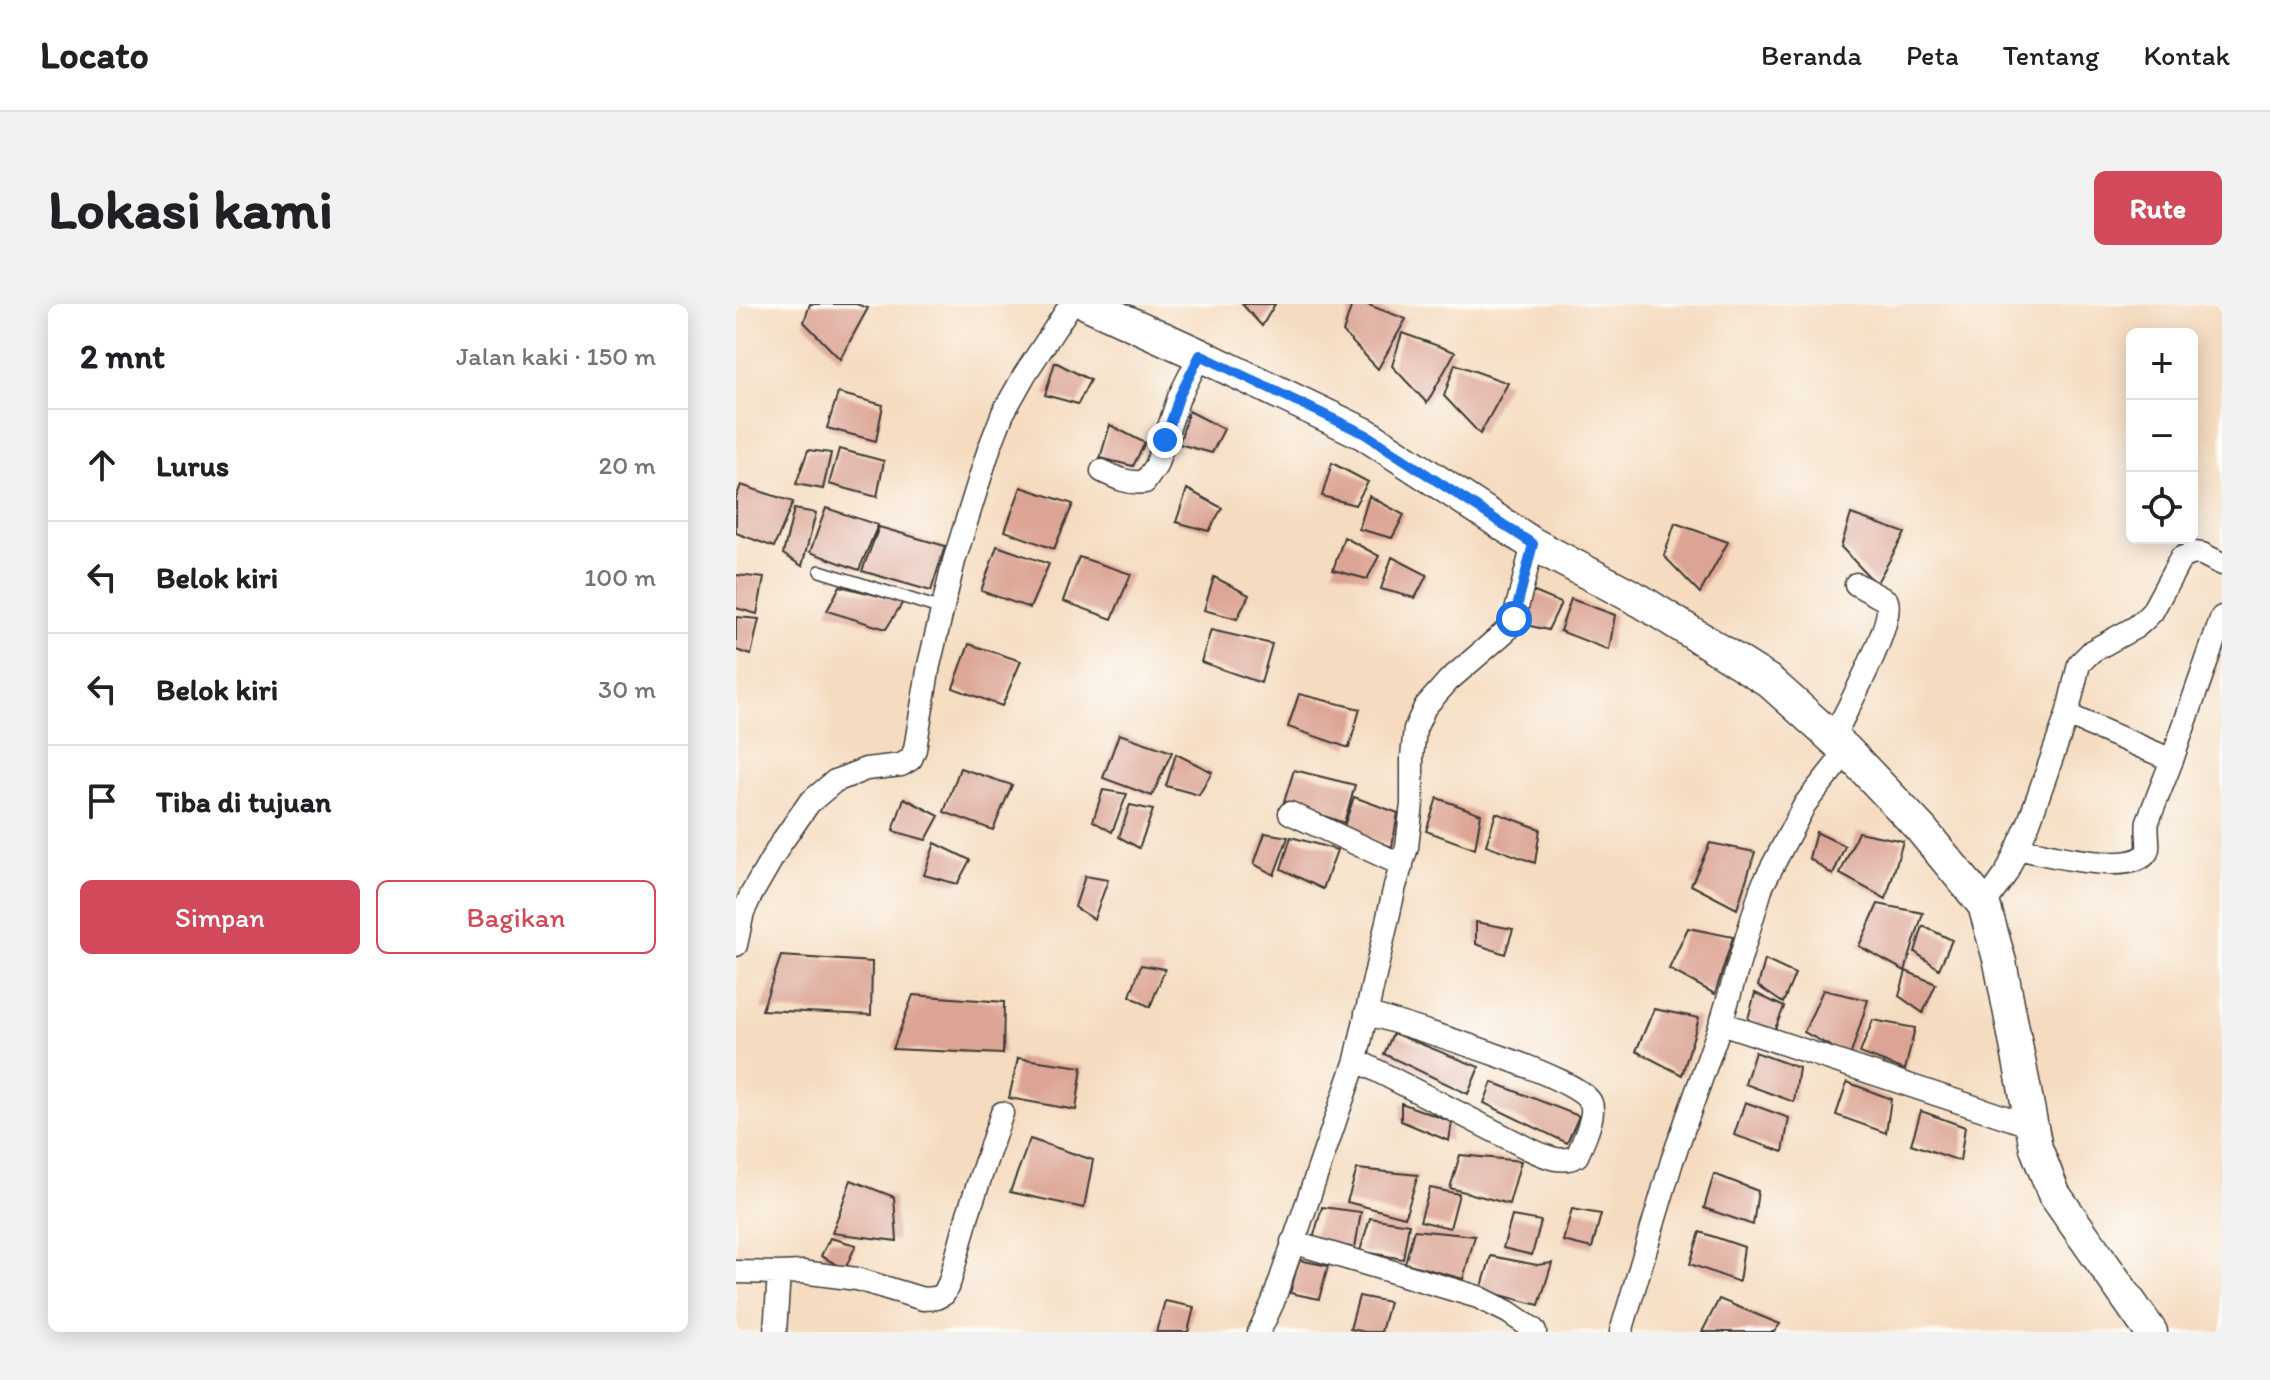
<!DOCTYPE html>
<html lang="id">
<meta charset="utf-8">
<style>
body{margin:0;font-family:Itim,sans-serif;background:#f2f2f2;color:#202124}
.controls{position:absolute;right:24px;top:24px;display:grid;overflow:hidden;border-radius:12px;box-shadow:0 4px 20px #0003}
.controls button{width:72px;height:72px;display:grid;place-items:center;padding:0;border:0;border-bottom:2px solid #e0e0e0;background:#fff;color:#202124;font:40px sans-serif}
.stop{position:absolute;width:24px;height:24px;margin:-18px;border:6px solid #1a73e8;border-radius:50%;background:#fff}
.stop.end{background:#1a73e8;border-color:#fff;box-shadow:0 2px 8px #0008}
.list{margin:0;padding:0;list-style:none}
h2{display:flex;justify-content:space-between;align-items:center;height:104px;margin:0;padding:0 32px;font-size:34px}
h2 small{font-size:26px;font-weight:400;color:#757577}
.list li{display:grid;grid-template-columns:52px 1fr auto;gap:24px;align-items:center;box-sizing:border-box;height:112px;padding:0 32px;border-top:2px solid #e0e0e0}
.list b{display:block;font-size:30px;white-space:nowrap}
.list em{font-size:26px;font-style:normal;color:#757577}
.actions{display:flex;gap:16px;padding:24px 32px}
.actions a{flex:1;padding:18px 0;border:2px solid #d1495b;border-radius:12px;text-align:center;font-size:28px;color:#d1495b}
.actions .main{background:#d1495b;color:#fff}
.icon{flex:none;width:44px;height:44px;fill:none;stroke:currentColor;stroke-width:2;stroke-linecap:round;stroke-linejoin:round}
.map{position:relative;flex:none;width:1486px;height:1028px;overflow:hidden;border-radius:12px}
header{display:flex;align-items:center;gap:48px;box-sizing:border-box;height:112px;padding:0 40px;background:#fff;border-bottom:2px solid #e0e0e0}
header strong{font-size:38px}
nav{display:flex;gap:44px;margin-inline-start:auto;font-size:28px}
.intro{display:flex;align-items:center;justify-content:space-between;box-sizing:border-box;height:192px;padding:0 48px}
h1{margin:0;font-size:56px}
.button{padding:20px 36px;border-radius:12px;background:#d1495b;color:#fff;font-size:28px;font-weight:700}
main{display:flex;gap:48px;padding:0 48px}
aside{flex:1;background:#fff;border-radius:12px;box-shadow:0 4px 20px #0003}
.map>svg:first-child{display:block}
.building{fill:#dca494}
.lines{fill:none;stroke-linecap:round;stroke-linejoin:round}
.lane-casing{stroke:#3d3934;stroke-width:14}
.street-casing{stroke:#3d3934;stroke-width:25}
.secondary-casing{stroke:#3d3934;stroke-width:35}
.lane{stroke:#fff;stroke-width:11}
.street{stroke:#fff;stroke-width:22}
.secondary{stroke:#fff;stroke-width:32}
.route{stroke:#1a73e8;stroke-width:10}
</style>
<header>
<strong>Locato</strong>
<nav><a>Beranda</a><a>Peta</a><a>Tentang</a><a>Kontak</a></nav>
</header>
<div class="intro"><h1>Lokasi kami</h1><a class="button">Rute</a></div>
<main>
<aside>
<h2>2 mnt<small>Jalan kaki · 150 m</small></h2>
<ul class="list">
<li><svg class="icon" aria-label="ahead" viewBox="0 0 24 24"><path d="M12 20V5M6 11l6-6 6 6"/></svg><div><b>Lurus</b></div><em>20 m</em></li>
<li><svg class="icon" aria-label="left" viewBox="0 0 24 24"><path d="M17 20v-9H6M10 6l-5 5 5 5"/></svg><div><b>Belok kiri</b></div><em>100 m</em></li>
<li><svg class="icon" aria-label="left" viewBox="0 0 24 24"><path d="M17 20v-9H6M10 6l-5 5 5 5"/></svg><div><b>Belok kiri</b></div><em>30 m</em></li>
<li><svg class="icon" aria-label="arrive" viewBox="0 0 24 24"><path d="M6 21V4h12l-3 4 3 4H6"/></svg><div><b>Tiba di tujuan</b></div></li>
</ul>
<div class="actions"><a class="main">Simpan</a><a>Bagikan</a></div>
</aside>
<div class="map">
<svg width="1486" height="1028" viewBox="0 0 1486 1028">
<rect width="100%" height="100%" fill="#fdfcf7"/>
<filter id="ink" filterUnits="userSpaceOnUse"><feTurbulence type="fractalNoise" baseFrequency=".0125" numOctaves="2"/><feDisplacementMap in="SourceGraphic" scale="16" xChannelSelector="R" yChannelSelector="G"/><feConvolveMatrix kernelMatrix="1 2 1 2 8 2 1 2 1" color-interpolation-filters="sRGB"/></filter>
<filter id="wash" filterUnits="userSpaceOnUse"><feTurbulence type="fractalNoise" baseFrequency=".006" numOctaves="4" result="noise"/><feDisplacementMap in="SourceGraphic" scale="32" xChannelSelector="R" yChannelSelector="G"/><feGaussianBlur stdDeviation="1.8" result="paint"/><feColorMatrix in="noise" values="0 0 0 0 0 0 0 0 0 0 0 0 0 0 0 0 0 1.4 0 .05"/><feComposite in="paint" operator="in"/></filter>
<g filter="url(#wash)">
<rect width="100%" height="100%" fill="#f5dbbf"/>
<g id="blocks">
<path class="building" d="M74,0H120L132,4L104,55L68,18Z
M506,0H539L526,22Z
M616,0H630L670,15L642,65L607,28Z
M666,29L719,48L691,99L656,62Z
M319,58L354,76L342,100L309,91Z
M719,60L772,79L744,130L708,92Z
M102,89L147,101L140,137L91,124Z
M453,107L488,125L476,149L443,140Z
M374,121L409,139L397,162L364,154Z
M103,145L148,157L141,193L93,180Z
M72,146L95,149L87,185L60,180Z
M596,159L632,178L619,201L586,192Z
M5,181L57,198L38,243L0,229V194Z
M285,183L337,200L318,245L269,227Z
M451,185L486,204L473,227L440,218Z
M633,192L668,211L656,234L623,225Z
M90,204L142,221L123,266L74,248Z
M58,205L80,209L66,262L47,250Z
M1115,210L1169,229L1140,280L1105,243Z
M939,219L992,238L964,289L928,252Z
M143,223L209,242L195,287L126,267Z
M608,233L643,252L631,275L597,266Z
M261,242L313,260L294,304L245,287Z
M343,253L395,270L376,315L327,297Z
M656,253L691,271L679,294L645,285Z
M0,271L28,274L21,310L0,304Z
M478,273L513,291L501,315L468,306Z
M104,282L167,298L150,325L91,307Z
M796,287L825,299L812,326L786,320Z
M835,295L879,311L873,346L824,327Z
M0,313L23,315L15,351L0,346Z
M475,326L536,340L525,379L465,358Z
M233,340L285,357L266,402L217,384Z
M563,390L624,405L613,444L552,423Z
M383,430L436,448L416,492L367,474Z
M440,450L476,468L463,491L430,482Z
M224,464L276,481L257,526L208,508Z
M558,466L619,481L608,519L548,498Z
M367,486L391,490L376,528L357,517Z
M618,493L662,509L656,543L607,525Z
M168,494L203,512L190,536L157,527Z
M701,494L745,510L739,545L690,527Z
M394,501L417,506L403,544L383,533Z
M760,509L804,525L799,559L750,541Z
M1080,528L1109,542L1097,571L1073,554Z
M1122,528L1167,537L1150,595L1104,570Z
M529,529L552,533L538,571L518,560Z
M555,533L601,546L587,585L545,565Z
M199,539L234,556L221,580L188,571Z
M974,539L1019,548L1001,605L955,581Z
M349,572L372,576L358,615L339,603Z
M1142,600L1187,609L1169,667L1123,642Z
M740,618L777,625L769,650L740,640Z
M1187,622L1216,636L1203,665L1179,648Z
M952,624L997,633L979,690L933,665Z
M45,652L136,658L135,711L26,706Z
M1029,656L1059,670L1047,699L1022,682Z
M405,661L429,665L414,703L394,692Z
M1170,667L1200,680L1187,709L1163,692Z
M1087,686L1132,696L1114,753L1068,728Z
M1019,689L1048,703L1036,732L1012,715Z
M177,691L268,698L267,750L157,745Z
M918,705L963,714L946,771L900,747Z
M1137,716L1179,724L1169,766L1124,749Z
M657,729L743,763L732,790L648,750Z
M1019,748L1063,764L1058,798L1009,780Z
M282,754L346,763L340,806L273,794Z
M756,778L843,812L831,839L748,799Z
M1111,778L1155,795L1150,829L1100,811Z
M1009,798L1053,814L1047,848L998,831Z
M665,799L716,818L713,837L665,817Z
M1185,807L1229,823L1224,857L1175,840Z
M294,835L357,856L348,904L274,888Z
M724,851L785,857L773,900L714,884Z
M621,865L682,871L669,913L611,898Z
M978,870L1022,887L1017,921L968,904Z
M115,876L158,893L161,937L96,929Z
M694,884L723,890L714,924L684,917Z
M586,903L625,908L619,944L577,935Z
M836,905L865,910L856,944L827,937Z
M776,912L805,917L796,951L767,944Z
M634,914L673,920L667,955L624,947Z
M678,926L739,932L727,975L669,959Z
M964,928L1008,943L1003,978L954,960Z
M94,934L120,941L109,965L85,952Z
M755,952L801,961L816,959L803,1001L745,986Z
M563,956L592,962L583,995L554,989Z
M623,992L653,998L645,1028H629L614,1025Z
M983,995L1044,1020L1038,1028H966Z
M429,997L458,1003L452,1028H420Z"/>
</g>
</g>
<g filter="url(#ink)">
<use href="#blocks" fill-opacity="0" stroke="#3d3934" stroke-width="2"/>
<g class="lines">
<defs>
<path id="lane" d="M84,267L206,305"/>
<path id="street" d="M366,167C380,174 392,180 409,178L420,162L443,93L464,51
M1331,411L1436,456
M1097,434C1109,408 1159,320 1151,297L1120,280
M554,509L666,561
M1282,544C1304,549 1398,573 1411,548C1414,543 1410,526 1412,517L1436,456L1486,313
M1248,601L1270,570L1293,518L1331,411L1343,360L1356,347L1400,323L1408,316L1416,308L1445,254L1458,249L1466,250L1486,260
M0,641L7,608L15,591L45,539L73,499L99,477L130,465L165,461L175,455L179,445L193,361L218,257L253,145L267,109L289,70L335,0
M985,719L1296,822
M620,756L791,844C807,851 824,861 841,852C846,840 860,812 855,799C845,772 666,720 630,709
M556,938L742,993L772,1008L797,1025L799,1028
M0,968L43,969
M39,1028L43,969L66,968L121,975L187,995L200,994L208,990L214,977L232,910L266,809
M523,1028L537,998L620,756L659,582L671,543L676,500V453L679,425L689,403L712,377L770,327L778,315L797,240
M885,1028L936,857L985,719L1026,582L1069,500L1111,447"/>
<path id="secondary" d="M352,0L464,51L629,130L797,240L905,297L1033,377L1111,447L1185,525L1248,601L1264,658L1300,844L1318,890L1415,1028"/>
</defs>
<use href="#lane" class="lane-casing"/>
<use href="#street" class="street-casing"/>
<use href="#secondary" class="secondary-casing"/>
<use href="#lane" class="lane"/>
<use href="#street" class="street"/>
<use href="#secondary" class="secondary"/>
</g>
</g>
<g class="lines" filter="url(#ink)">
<path class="route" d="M429,136L443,93L464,51L629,130L797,240L778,315"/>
</g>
</svg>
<div class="controls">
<button>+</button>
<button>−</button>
<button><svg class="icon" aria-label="locate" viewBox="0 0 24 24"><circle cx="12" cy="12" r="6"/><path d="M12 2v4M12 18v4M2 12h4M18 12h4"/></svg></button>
</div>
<div class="stop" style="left:778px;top:315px"></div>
<div class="stop end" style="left:429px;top:136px"></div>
</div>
</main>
